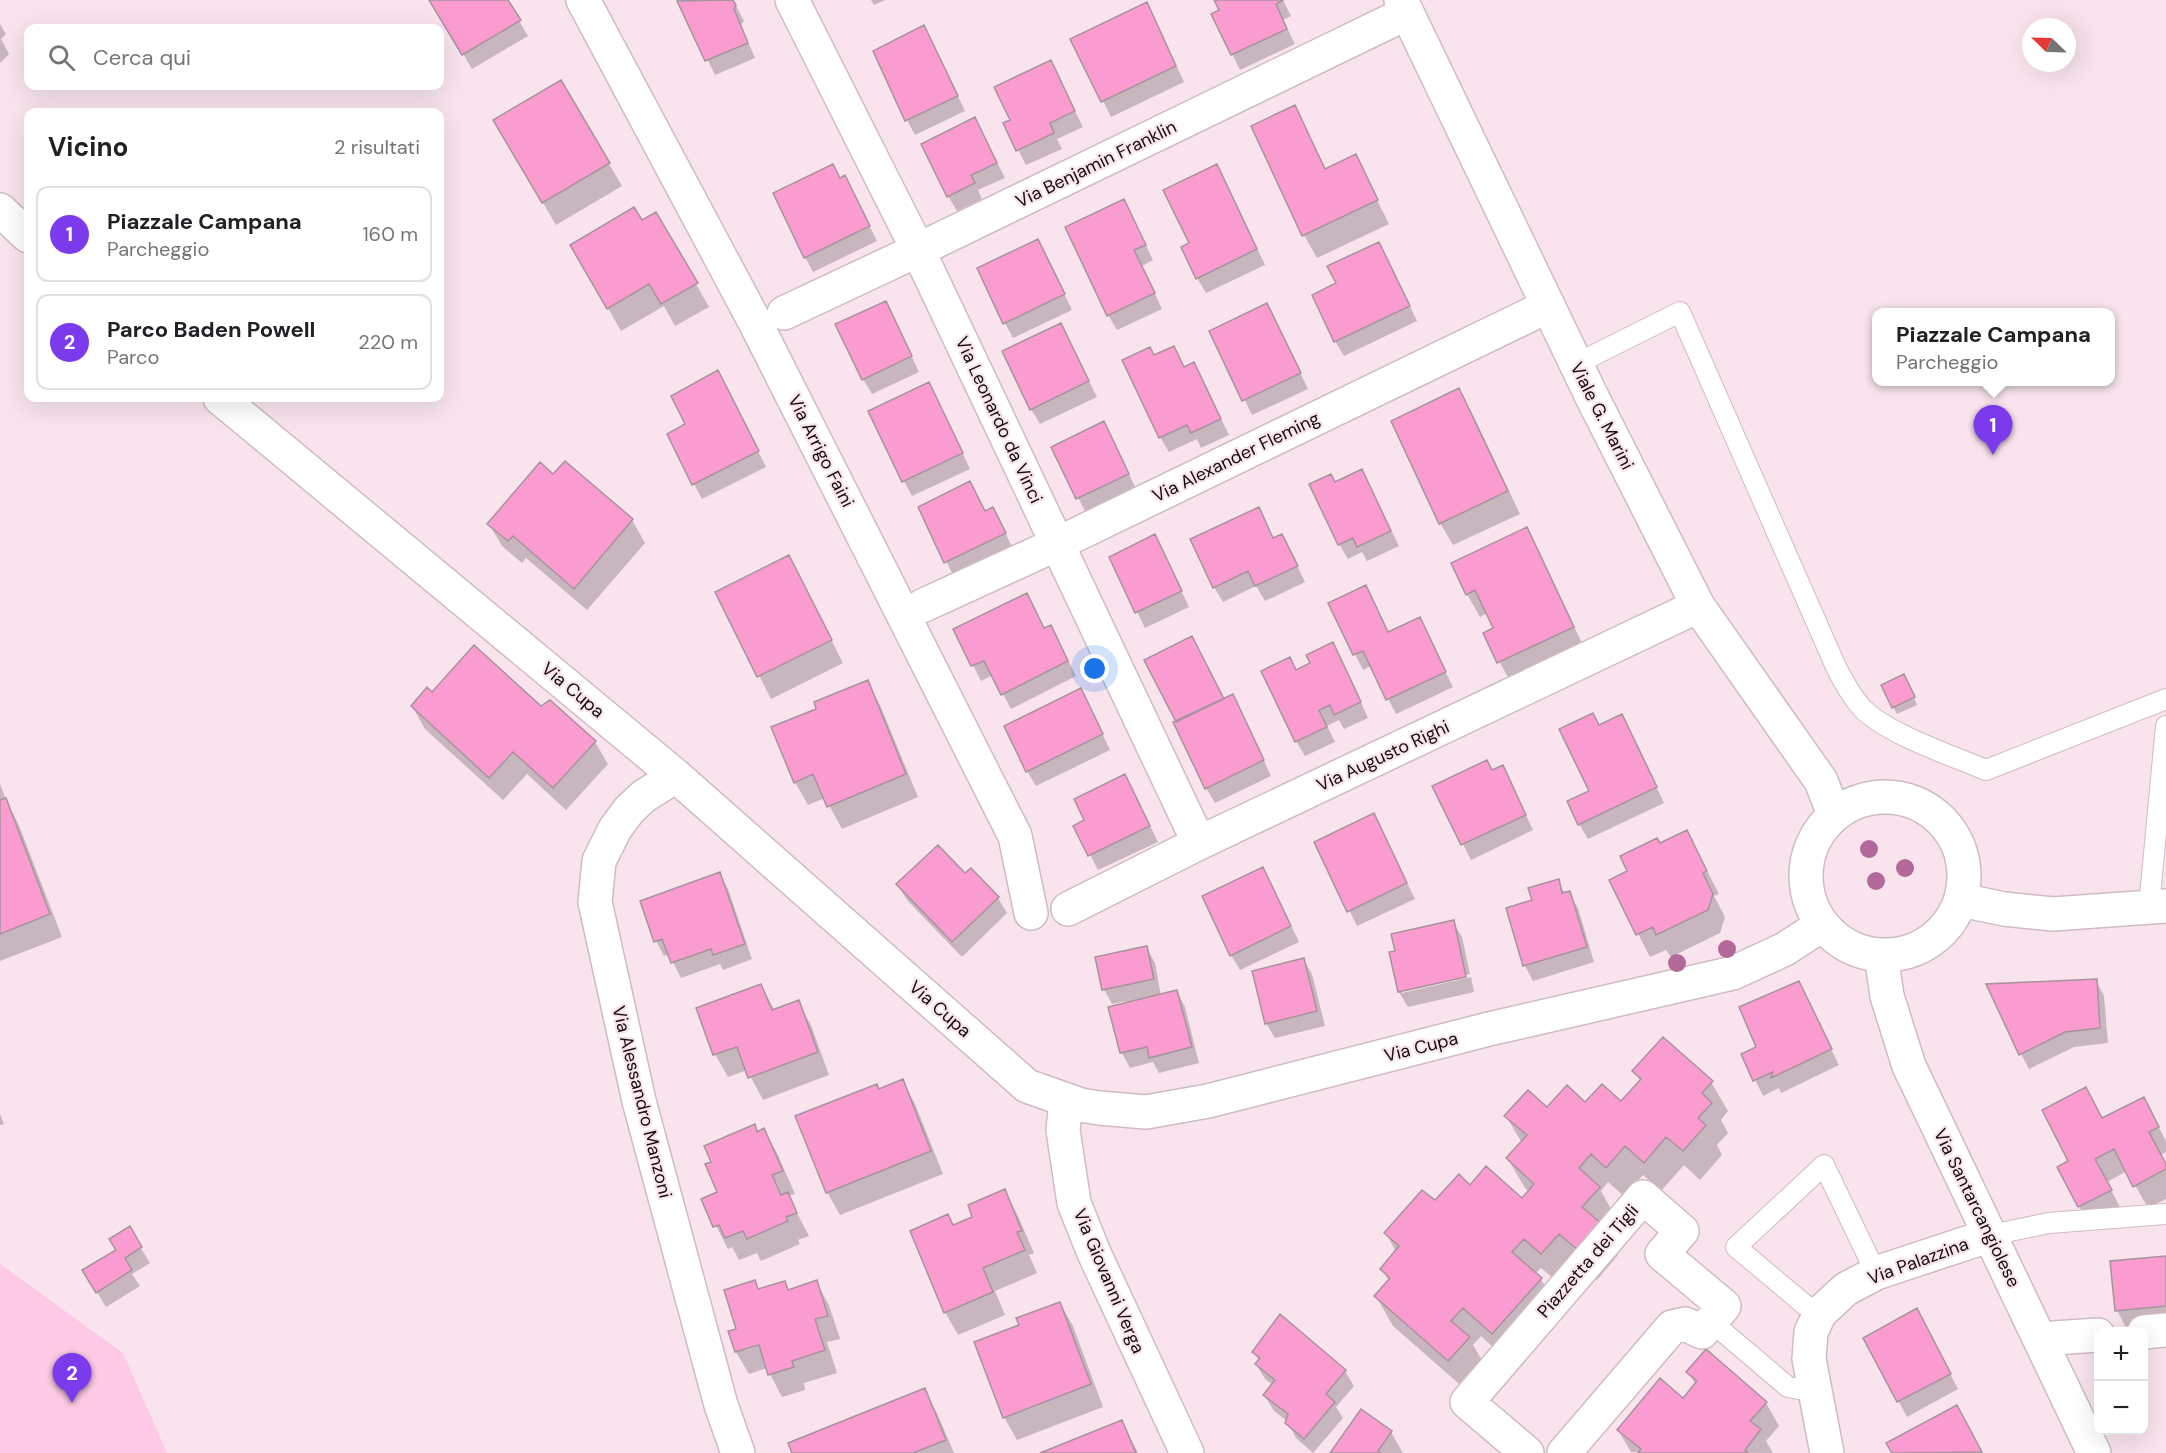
<!DOCTYPE html>
<html lang="it">
<meta charset="utf-8">
<style>
body{margin:0;font-family:"DM Sans",sans-serif;background:#f2f2f2;color:#202124}
.controls{position:absolute;right:18px;bottom:18px;display:grid;overflow:hidden;border-radius:12px;box-shadow:0 6px 24px #0002}
.controls button{width:54px;height:54px;display:grid;place-items:center;padding:0;border:0;border-bottom:2px solid #e0e0e0;background:#fff;color:#202124;font:30px sans-serif}
.compass{position:absolute;left:2022px;top:18px;width:54px;height:54px;border-radius:50%;background:#fff;box-shadow:0 6px 24px #0002;rotate:293deg}
.you{position:absolute;left:1095px;top:669px;width:21px;height:21px;margin:-15px;border:4px solid #fff;border-radius:50%;background:#1a73e8;box-shadow:0 0 0 9px #1a73e833}
.badge{display:grid;place-items:center;width:39px;height:39px;border-radius:50%;background:#7c3aed;color:#fff;font-size:20px;font-weight:700}
.pin{position:absolute;translate:-50% -50px;filter:drop-shadow(0 2px 3px #0008)}
.pin::after{content:'';position:absolute;top:32px;width:21px;height:18px;background:inherit;clip-path:polygon(0 0,100% 0,50% 100%)}
.popup{position:absolute;left:1872px;top:308px;width:243px;height:78px;box-sizing:border-box;display:grid;place-content:center;border-radius:12px;background:#fff;filter:drop-shadow(0 2px 4px #0005);font-size:20px;white-space:nowrap;color:#757577}
.popup b{font-size:22px;color:#202124}
.popup::after{content:'';position:absolute;left:50%;top:100%;margin-left:-12px;border:12px solid transparent;border-top-color:#fff}
.list{margin:0;padding:0;list-style:none}
h2{display:flex;justify-content:space-between;align-items:center;height:78px;margin:0;padding:0 24px;font-size:26px}
h2 small{font-size:20px;font-weight:400;color:#757577}
.list li{display:grid;grid-template-columns:39px 1fr auto;gap:18px;align-items:center;box-sizing:border-box;height:96px;margin:0 12px 12px;padding:0 12px;border:2px solid #e0e0e0;border-radius:12px}
.list b{display:block;font-size:22px;white-space:nowrap}
.list p{margin:0;font-size:20px;white-space:nowrap;color:#757577}
.list em{font-size:20px;font-style:normal;color:#757577}
.icon{flex:none;width:33px;height:33px;fill:none;stroke:currentColor;stroke-width:2;stroke-linecap:round;stroke-linejoin:round}
.map{position:relative;flex:none;width:2166px;height:1453px;overflow:hidden}
.search{position:absolute;background:#fff;box-shadow:0 6px 24px #0002;left:24px;top:24px;width:420px;height:66px;display:flex;align-items:center;gap:15px;box-sizing:border-box;padding:0 21px;border-radius:12px;color:#757577;font-size:22px}
.panel{position:absolute;background:#fff;box-shadow:0 6px 24px #0002;left:24px;top:108px;width:420px;height:294px;border-radius:12px}
.map>svg:first-child{display:block}
.green{fill:#fec9e4}
.shadow{fill:#0003;fill-rule:evenodd}
.building{fill:#fb9cd0;stroke:#a6939c;stroke-width:1.5}
.lines{fill:none;stroke-linecap:round;stroke-linejoin:round}
.lane-casing{stroke:#cfbbc5;stroke-width:22}
.street-casing{stroke:#cfbbc5;stroke-width:36}
.secondary-casing{stroke:#cfbbc5;stroke-width:36}
.lane{stroke:#fff;stroke-width:20}
.street{stroke:#fff;stroke-width:33}
.secondary{stroke:#fff;stroke-width:33}
.tree{fill:#b26899}
.labels{text-anchor:middle;dominant-baseline:central;stroke-width:4.5;stroke-linejoin:round;paint-order:stroke}
.street-label{font-size:18px;fill:#140d10;stroke:#f9e4ee}
</style>
<div class="map">
<svg width="2166" height="1453" viewBox="0 0 2166 1453">
<rect width="100%" height="100%" fill="#f9e4ee"/>
<path class="green" d="M0,1264L123,1353L167,1453H0Z"/>
<path class="shadow" d="M431,0H507L528,36L472,69Z
M682,0H733L744,21L741,25L755,58L715,75L679,1Z
M871,0H885L874,5Z
M1216,0H1283L1291,16L1283,20L1295,44L1240,70L1213,15L1221,11Z
M1155,19L1184,82L1111,117L1072,39Z
M0,24L6,34L1,39L9,54L0,63Z
M932,42L965,111L915,135L907,120Z
M1050,62L1083,127L1057,139L1062,149L1026,165L1005,124L1012,121Z
M561,82L622,186L556,225L495,121Z
M1294,107L1326,170L1355,156L1389,224L1317,258L1304,235L1253,127Z
M975,119L1005,178L978,190L982,199L957,211L948,196Z
M845,177L877,241L813,272L805,257L840,179Z
M1225,181L1265,265L1206,293L1197,278L1191,244Z
M1124,201L1153,260L1142,266L1162,309L1117,330L1108,315Z
M656,214L709,307L675,326L664,306L621,331L572,245L641,222Z
M1046,256L1072,310L1013,338L1005,323Z
M1387,259L1417,321L1344,356L1335,341Z
M1267,305L1308,389L1252,415L1211,331Z
M894,318L919,372L872,394L863,379Z
M1061,325L1097,397L1040,424L1031,409Z
M1154,356L1185,369L1194,364L1229,435L1201,448L1197,439L1169,452L1160,437Z
M726,387L766,467L702,499L694,484L687,425Z
M1459,390L1472,413L1520,514L1453,545L1440,523Z
M937,399L970,469L912,496L904,481Z
M1112,438L1136,489L1086,513L1053,448Z
M1362,471L1399,546L1367,561L1362,552L1348,559L1339,544L1335,484Z
M553,476L632,520L645,543L587,610L526,558L522,563L502,546L489,524Z
M920,507L985,513L1001,524L1013,549L954,577Z
M1258,509L1274,540L1290,551L1305,582L1265,601L1256,586L1223,602L1214,587Z
M1526,529L1539,551L1585,650L1512,685L1485,634L1495,629L1488,613L1480,617L1467,594Z
M1155,536L1189,607L1145,628L1111,557Z
M789,557L843,663L771,699L717,592Z
M1366,587L1389,633L1419,619L1453,687L1396,714L1371,666L1363,670L1330,604Z
M1044,629L1059,642L1076,676L1011,709L993,675L981,681L955,630Z
M1192,638L1224,701L1241,711L1271,776L1215,803L1206,788L1178,724Z
M1341,659L1368,718L1344,729L1339,720L1327,726L1335,742L1305,756L1296,741V671Z
M867,682L880,705L918,797L842,829L825,798L808,805L795,782L818,710Z
M1908,683L1917,705L1897,714L1893,707Z
M432,694L541,708L595,742L608,764L566,810L527,774L503,800L425,729L412,706Z
M1089,705L1110,750L1036,786L1027,771Z
M1600,727L1630,731L1664,803L1588,839L1579,824L1591,792Z
M1503,767L1533,830L1471,860L1434,786Z
M0,784L8,805L18,823L62,937L0,961Z
M1133,791L1158,842L1098,870L1075,826Z
M1373,815L1415,899L1357,926L1316,842Z
M1687,832L1719,894L1714,896L1725,917L1720,933L1671,957L1666,950L1650,957L1611,880L1629,871L1660,845Z
M971,870L998,898L1007,913L962,957L907,900L898,885L965,875Z
M719,874L728,889L752,959L723,970L720,964L681,978L669,954L664,956L656,941Z
M1558,881L1565,894L1569,893L1578,908L1594,962L1533,981L1525,966L1508,909L1534,901Z
M1271,884L1299,942L1240,970L1231,955Z
M1453,922L1462,937L1470,974L1402,990V993L1471,977L1474,992L1408,1007L1399,992Z
M1146,947L1155,963L1161,996L1177,992L1185,1007L1199,1063L1159,1073L1153,1062L1130,1068L1122,1053L1110,1008L1128,1004L1127,1001L1112,1004L1104,989Z
M1303,959L1312,974L1325,1026L1275,1038L1266,1023Z
M2096,981L2104,996L2108,1043L2074,1047L2029,1069L2021,1054Z
M1798,983L1839,1065L1781,1093L1779,1088L1763,1096L1743,1055L1758,1048Z
M761,985L775,1011L798,1002L811,1025L829,1075L763,1100L747,1070L728,1077L715,1054Z
M1634,1071L1711,1082L1728,1111L1721,1120L1728,1133L1717,1145L1722,1155L1700,1180L1684,1165L1661,1191L1643,1175L1624,1196L1608,1182L1601,1191L1616,1218L1604,1231L1618,1255L1597,1280L1576,1263L1559,1283L1541,1268L1535,1274L1541,1279L1558,1309L1510,1363L1481,1336L1473,1345L1486,1367L1466,1390L1393,1326L1376,1296L1389,1281L1382,1269L1396,1252L1386,1233L1436,1202L1470,1187L1523,1200L1529,1192L1525,1188L1508,1159L1522,1143L1506,1116L1586,1104L1621,1103L1641,1082Z
M902,1081L915,1104L943,1174L840,1215L827,1192L879,1090Z
M0,1114L4,1124L0,1125Z
M2103,1120L2156,1122L2166,1141V1152L2161,1155L2166,1165V1199L2148,1208L2127,1171L2107,1182L2123,1213L2092,1229L2079,1206L2070,1162Z
M754,1126L758,1133L764,1130L777,1153L795,1194L788,1196L809,1236L798,1240L800,1244L761,1261L757,1253L739,1260L732,1247L728,1249L703,1200L719,1193L713,1163Z
M1004,1191L1017,1214L1034,1253L1029,1255L1037,1273L995,1291L1005,1315L958,1335L945,1312L953,1226L974,1218Z
M129,1229L150,1263L132,1274L140,1286L106,1307L84,1271L118,1251Z
M2166,1257V1321L2125,1326L2117,1310Z
M784,1282L789,1291L816,1282L829,1305L840,1339L827,1342L837,1373L804,1383L805,1390L782,1397L767,1368L749,1374L736,1352L730,1332L737,1330L759,1291ZM766,1344L746,1350V1347Z
M1060,1303L1073,1326L1103,1407L1017,1440L1004,1417L1021,1326Z
M1925,1325L1958,1389L1907,1417L1865,1338Z
M1254,1352L1345,1371L1354,1386L1336,1407L1343,1418L1313,1453L1296,1438L1287,1421L1274,1411L1265,1396L1273,1385L1265,1379L1256,1364L1259,1361Z
M1688,1372L1766,1403L1779,1426L1766,1441L1773,1453L1631,1452L1618,1430L1683,1400L1696,1385Z
M924,1390L937,1413L954,1453H794Z
M1122,1422L1138,1453H1044Z
M1965,1422L1981,1453H1893L1888,1444Z
M1391,1432L1403,1453H1332Z"/>
<path class="building" d="M429,0H508L521,20L462,55Z
M733,0L736,5L734,9L748,43L705,61L677,1Z
M1214,0H1283L1276,4L1287,29L1231,55L1211,14L1219,10Z
M1147,2L1176,66L1101,102L1070,39Z
M924,25L958,96L905,121L873,51Z
M1051,60L1075,111L1050,123L1054,133L1016,151L1003,123L1010,120L994,87Z
M561,80L610,163L542,203L493,120Z
M1295,105L1325,169L1356,154L1378,200L1302,236L1251,126Z
M975,117L997,163L971,175L975,183L947,197L921,144Z
M833,164L840,178L845,175L870,226L804,258L773,193Z
M1217,164L1257,249L1196,279L1181,247L1189,243L1163,190Z
M1124,199L1146,245L1134,250L1155,293L1107,316L1065,227Z
M634,207L642,220L656,212L698,283L661,304L649,284L607,309L570,245Z
M1038,239L1065,294L1003,324L977,268Z
M1379,242L1410,306L1334,342L1312,295L1336,283L1327,266Z
M886,301L912,356L862,380L835,324Z
M1267,303L1301,373L1242,401L1209,331Z
M1061,323L1089,381L1030,410L1002,351Z
M1174,346L1184,367L1194,362L1221,419L1191,433L1187,425L1159,438L1122,360L1150,347L1154,355Z
M718,370L759,451L692,485L667,434L685,424L671,396Z
M929,382L963,453L902,482L868,411Z
M1459,388L1508,491L1439,524L1391,421Z
M1104,421L1129,474L1076,499L1051,447Z
M565,461L633,519L574,589L513,536L508,541L487,524L540,462L553,474Z
M1362,469L1391,531L1357,547L1353,538L1338,545L1309,484L1331,474L1335,482Z
M970,481L985,511L993,507L1006,533L944,563L918,507Z
M1259,507L1273,538L1282,534L1298,566L1255,586L1248,571L1213,588L1190,539Z
M1527,527L1574,627L1497,663L1483,633L1493,628L1475,590L1466,595L1451,563Z
M1155,534L1182,591L1135,613L1109,557Z
M789,555L832,640L757,677L715,592Z
M1366,585L1388,632L1420,617L1446,672L1386,700L1363,651L1353,655L1328,603Z
M1027,593L1044,628L1051,625L1068,661L1001,695L984,661L971,666L953,629Z
M1192,636L1224,699L1176,722L1144,660Z
M1333,642L1361,702L1334,715L1330,705L1319,710L1327,727L1295,742L1261,671L1290,657L1296,670L1310,663L1306,655Z
M474,645L541,706L550,700L596,741L553,788L513,752L489,778L411,706L427,687L432,692Z
M1904,674L1915,697L1892,708L1881,685Z
M868,680L906,774L827,807L813,774L794,783L771,727L816,709L814,702Z
M1081,688L1103,734L1026,772L1004,726Z
M1233,694L1264,760L1205,789L1173,722Z
M1593,713L1599,725L1622,714L1657,787L1578,825L1567,801L1589,791L1559,729Z
M1487,760L1492,770L1503,765L1526,815L1461,845L1432,786Z
M1125,774L1150,826L1088,856L1073,826L1084,820L1074,799Z
M6,798L50,914L0,934V800Z
M1374,813L1407,883L1347,912L1314,842Z
M1687,830L1707,871L1703,873L1713,894L1708,910L1656,935L1653,927L1636,935L1609,880L1627,871L1620,856L1657,838L1660,843Z
M938,845L965,873L971,868L999,897L952,942L896,884Z
M1263,867L1291,926L1230,956L1202,896Z
M720,872L745,944L713,955L711,949L671,963L662,939L654,942L640,901Z
M1559,879L1562,893L1570,891L1587,947L1523,966L1506,908L1532,900L1528,888Z
M1454,920L1466,977L1398,992L1389,952L1395,951L1391,934Z
M1147,946L1154,979L1102,990L1095,957Z
M1304,958L1317,1011L1265,1024L1252,971Z
M2097,979L2100,1028L2065,1032L2019,1055L1986,984Z
M1799,981L1832,1049L1771,1078L1773,1072L1753,1081L1741,1054L1756,1047L1739,1007Z
M761,984L772,1010L799,1000L818,1052L748,1078L737,1047L713,1055L696,1008Z
M1177,990L1192,1047L1149,1058L1147,1047L1120,1053L1108,1007Z
M1663,1037L1713,1081L1702,1093L1712,1103L1698,1118L1706,1125L1683,1151L1666,1137L1644,1163L1625,1146L1606,1168L1591,1154L1579,1168L1600,1187L1582,1207L1603,1225L1579,1251L1559,1234L1541,1254L1524,1239L1512,1252L1542,1278L1492,1334L1463,1308L1451,1321L1470,1337L1448,1361L1374,1296L1390,1278L1380,1269L1399,1246L1384,1233L1422,1190L1435,1200L1459,1174L1470,1185L1486,1166L1522,1198L1534,1184L1506,1158L1527,1135L1504,1116L1528,1090L1547,1107L1567,1085L1585,1102L1602,1084L1621,1101L1641,1079L1632,1071Z
M903,1079L931,1151L826,1193L795,1116L877,1084L879,1089Z
M2086,1087L2102,1118L2144,1097L2159,1127L2149,1132L2166,1164V1169L2133,1187L2114,1149L2095,1159L2112,1190L2078,1207L2057,1167L2068,1161L2042,1110Z
M755,1124L757,1132L764,1128L783,1171L772,1175L781,1195L788,1192L797,1213L786,1217L788,1221L747,1239L743,1231L725,1238L719,1225L713,1227L701,1199L717,1192L705,1164L711,1162L704,1146Z
M1005,1189L1022,1231L1017,1232L1025,1250L983,1268L993,1292L944,1313L910,1231L948,1214L953,1225L972,1217L968,1205Z
M130,1226L142,1247L125,1258L132,1270L96,1293L82,1270L116,1250L109,1239Z
M2166,1256V1306L2115,1311L2110,1261Z
M755,1280L758,1289L785,1281L788,1290L817,1280L828,1316L815,1319L825,1350L792,1361L794,1367L768,1375L759,1345L735,1352L728,1331L736,1329L724,1290Z
M1060,1302L1091,1384L1003,1418L974,1342L1019,1325L1016,1318Z
M1917,1308L1951,1374L1897,1402L1863,1338Z
M1280,1314L1346,1370L1326,1394L1335,1402L1304,1439L1285,1423L1288,1414L1263,1395L1275,1380L1255,1364L1260,1358L1252,1352Z
M1706,1349L1767,1402L1750,1421L1761,1429L1745,1450L1748,1453H1638L1641,1449L1617,1430L1660,1378L1683,1398L1697,1381L1686,1372Z
M925,1388L946,1440L913,1453H792L788,1443Z
M1957,1405L1982,1452L1892,1453L1886,1443Z
M1361,1409L1392,1431L1378,1451L1381,1453H1330Z
M1122,1420L1136,1453H1040Z"/>
<g class="lines">
<defs>
<path id="lane" d="M1576,364L1680,312L1836,667C1843,681 1851,695 1861,707C1884,733 1953,756 1986,770L2166,699
M2149,907L2166,726
M1991,1235L2049,1223L2166,1214
M1820,1313L1805,1305L1736,1247L1824,1165L1876,1273
M1715,1325L1788,1387L1815,1392"/>
<path id="street" d="M583,0L756,324L1015,836L1031,913
M792,0L918,250L1199,843
M0,210L28,236
M784,313L918,250L1407,13
M220,398L676,776L1027,1086L1081,1105L1099,1108L1146,1112L1208,1101L1489,1029L1733,973L1785,949L1822,925
M922,606L1057,544L1548,306
M676,776L644,796L629,810L615,829L599,861L595,902L639,1101L721,1405L738,1453
M1068,909L1199,843L1698,606
M1066,1100L1063,1130L1074,1203L1094,1253L1187,1453
M2144,1332L2166,1330
M2040,1339L2098,1335
M1527,1453L1467,1402L1643,1197L1682,1231L1662,1254L1724,1306L1702,1332L1685,1324L1672,1327L1564,1453
M1827,1453L1809,1359L1811,1332L1820,1313L1846,1289L1876,1273L1991,1235"/>
<path id="secondary" d="M1401,0L1592,397L1698,606L1821,781L1834,814
M1806 876a79 79 0 1 1 158 0a79 79 0 1 1-158 0Z
M1961,900L2004,909L2053,914L2166,906
M1881,955L1887,996L1909,1066L2094,1453"/>
</defs>
<use href="#lane" class="lane-casing"/>
<use href="#street" class="street-casing"/>
<use href="#secondary" class="secondary-casing"/>
<use href="#lane" class="lane"/>
<use href="#street" class="street"/>
<use href="#secondary" class="secondary"/>
</g>
<g class="tree">
<circle cx="1869" cy="849" r="9"/>
<circle cx="1905" cy="868" r="9"/>
<circle cx="1876" cy="881" r="9"/>
<circle cx="1727" cy="949" r="9"/>
<circle cx="1677" cy="963" r="9"/>
</g>
<g class="labels">
<g class="street-label">
<text transform="translate(1096 164) rotate(-26)">Via Benjamin Franklin</text>
<text transform="translate(1602 416) rotate(63)">Viale G. Marini</text>
<text transform="translate(999 420) rotate(65)">Via Leonardo da Vinci</text>
<text transform="translate(821 451) rotate(63)">Via Arrigo Faini</text>
<text transform="translate(1236 457) rotate(-26)">Via Alexander Fleming</text>
<text transform="translate(573 690) rotate(40)">Via Cupa</text>
<text transform="translate(1383 756) rotate(-25)">Via Augusto Righi</text>
<text transform="translate(940 1009) rotate(41)">Via Cupa</text>
<text transform="translate(1421 1047) rotate(-14)">Via Cupa</text>
<text transform="translate(642 1102) rotate(76)">Via Alessandro Manzoni</text>
<text transform="translate(1977 1208) rotate(64)">Via Santarcangiolese</text>
<text transform="translate(1588 1261) rotate(-49)">Piazzetta dei Tigli</text>
<text transform="translate(1918 1261) rotate(-20)">Via Palazzina</text>
<text transform="translate(1109 1281) rotate(67)">Via Giovanni Verga</text>
</g>
</g>
</svg>
<div class="controls">
<button>+</button>
<button>−</button>
</div>
<svg class="compass" viewBox="-18 -18 36 36"><path d="M0-13l5 13h-10z" fill="#e53935"/><path d="M0 13l5-13h-10z" fill="#757577"/></svg>
<div class="you"></div>
<div class="pin badge" style="left:1993px;top:455px">1</div>
<div class="popup"><b>Piazzale Campana</b>Parcheggio</div>
<div class="pin badge" style="left:72px;top:1403px">2</div>
<div class="search"><svg class="icon" aria-label="search" viewBox="0 0 24 24"><circle cx="10" cy="10" r="6"/><path d="M15 15l6 6"/></svg>Cerca qui</div>
<section class="panel">
<h2>Vicino<small>2 risultati</small></h2>
<ul class="list">
<li><span class="badge">1</span><div><b>Piazzale Campana</b><p>Parcheggio</p></div><em>160 m</em></li>
<li><span class="badge">2</span><div><b>Parco Baden Powell</b><p>Parco</p></div><em>220 m</em></li>
</ul>
</section>
</div>
